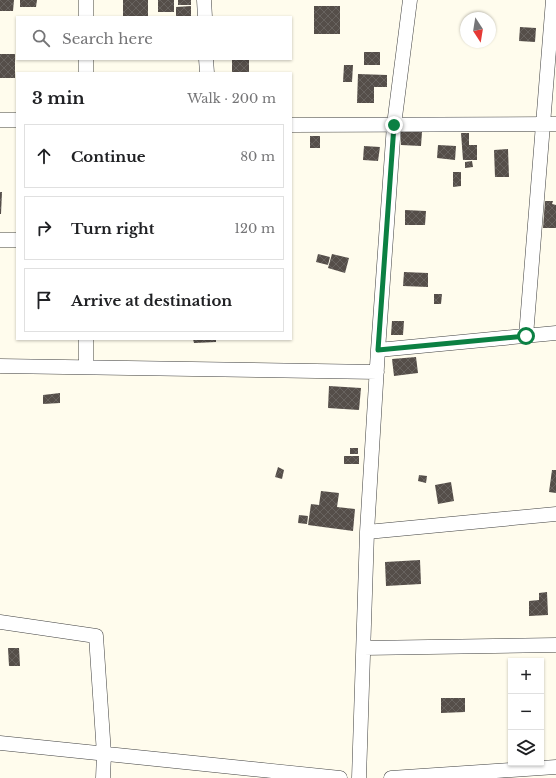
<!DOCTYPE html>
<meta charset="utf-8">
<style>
body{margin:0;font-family:"Libre Baskerville",serif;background:#f2f2f2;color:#202124}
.controls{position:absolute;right:12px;bottom:12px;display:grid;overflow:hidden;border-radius:0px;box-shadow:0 1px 3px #0004}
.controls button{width:36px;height:36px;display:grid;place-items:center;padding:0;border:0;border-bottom:1px solid #e0e0e0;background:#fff;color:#202124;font:20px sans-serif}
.compass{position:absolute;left:460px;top:12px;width:36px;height:36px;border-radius:50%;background:#fff;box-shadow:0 1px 3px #0004;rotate:168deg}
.stop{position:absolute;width:12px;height:12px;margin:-9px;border:3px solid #0b8043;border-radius:50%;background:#fff}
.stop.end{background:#0b8043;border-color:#fff;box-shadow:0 1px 4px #0008}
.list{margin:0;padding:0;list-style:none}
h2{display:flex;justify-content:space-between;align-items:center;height:52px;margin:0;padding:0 16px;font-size:17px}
h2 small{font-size:13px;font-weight:400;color:#757577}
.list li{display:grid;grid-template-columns:26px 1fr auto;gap:12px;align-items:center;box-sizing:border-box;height:64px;margin:0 8px 8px;padding:0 8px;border:1px solid #e0e0e0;border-radius:0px}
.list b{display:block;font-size:15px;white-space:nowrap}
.list em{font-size:13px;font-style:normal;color:#757577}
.icon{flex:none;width:22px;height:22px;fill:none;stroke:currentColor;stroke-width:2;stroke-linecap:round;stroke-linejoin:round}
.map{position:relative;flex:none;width:556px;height:778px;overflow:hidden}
.search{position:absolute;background:#fff;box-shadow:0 1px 3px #0004;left:16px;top:16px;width:276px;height:44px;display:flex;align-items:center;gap:10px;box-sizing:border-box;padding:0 14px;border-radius:0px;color:#757577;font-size:15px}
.panel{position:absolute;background:#fff;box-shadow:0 1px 3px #0004;left:16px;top:72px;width:276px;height:268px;border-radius:0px}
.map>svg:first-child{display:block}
.building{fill:url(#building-cross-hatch)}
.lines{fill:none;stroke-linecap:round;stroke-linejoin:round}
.minor-casing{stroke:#404040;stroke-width:15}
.minor{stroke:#fff;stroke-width:14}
.route{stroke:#0b8043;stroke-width:5}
</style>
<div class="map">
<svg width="556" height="778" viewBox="0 0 556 778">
<defs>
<pattern id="building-cross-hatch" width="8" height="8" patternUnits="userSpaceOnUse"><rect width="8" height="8" fill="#554e49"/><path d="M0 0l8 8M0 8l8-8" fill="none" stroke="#68635f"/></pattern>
</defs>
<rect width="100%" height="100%" fill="#fffced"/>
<path class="building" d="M0,0H14L13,11H0Z
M20,0H37L36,7H20Z
M123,0H148V17H123Z
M158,0H174V12H158Z
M178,0H191V5H178Z
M191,6V17H176V7Z
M314,6H340V34H314Z
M520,27L536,28L535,42L519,41Z
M364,52H380V65H364Z
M0,54H15V78H0Z
M232,59H249V73H232Z
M344,65H353L352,82H343Z
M358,74L387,75V87H374V103H357Z
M401,132H422L421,146L401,145Z
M461,133H469V145H477V160H463Z
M310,136H320V148H310Z
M438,145L456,146L455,160L437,158Z
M364,146L380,147L378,161L363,160Z
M508,149L509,177H495L494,150Z
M472,161L473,167L465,168V162Z
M453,172H461V186L453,187Z
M0,192H2L1,214H0Z
M545,201H553L552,204L556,205V228H543Z
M405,210L426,211L425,225H405Z
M318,254L330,257L328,265L316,262Z
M332,254L349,258L345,273L328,268Z
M404,272L428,273V287L403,286Z
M434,294H442L441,304H434Z
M392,321H404L403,335H391Z
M193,339H216V342L194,343Z
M416,357L418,373L394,376L392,359Z
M329,386L361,388L359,410L328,408Z
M60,393V403L43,404V395Z
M350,448H358V454H350Z
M344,456H359V464H344Z
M278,467L284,470L282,479L275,477Z
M552,470H556V493L549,492Z
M419,475L427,476L426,483L418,481Z
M451,482L454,501L438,504L435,485Z
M321,491L339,493L337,507L355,509L353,531L308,525L311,504L319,505Z
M299,515L308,516L307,524L298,523Z
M420,560L421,584L386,586L385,562Z
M547,592L548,615L529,616V601L539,600V593Z
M8,648H19L20,666H9Z
M441,698H465V712L441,713Z"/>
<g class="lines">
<defs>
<path id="minor" d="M204,0L205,17
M86,17V0
M206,59L207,73
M86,73V59
M0,120H17
M291,125L556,124
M0,240H17
M526,336L553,0
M378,350L556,333
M0,366L377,372
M86,367V339
M367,532L556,514
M0,622L96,636L104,754L103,778
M364,648L556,645
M0,743L340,778
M359,778L367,532L378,350L394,125L410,0
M391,778L556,767"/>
</defs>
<use href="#minor" class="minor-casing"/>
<use href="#minor" class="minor"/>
</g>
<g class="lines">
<path class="route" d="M394,125L378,350L526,336"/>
</g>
</svg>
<div class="controls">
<button>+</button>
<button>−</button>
<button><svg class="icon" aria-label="layers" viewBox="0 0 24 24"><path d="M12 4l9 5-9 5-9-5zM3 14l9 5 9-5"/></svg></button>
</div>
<svg class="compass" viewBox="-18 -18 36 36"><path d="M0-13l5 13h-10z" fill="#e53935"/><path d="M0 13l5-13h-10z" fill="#757577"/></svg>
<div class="stop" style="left:526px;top:336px"></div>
<div class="stop end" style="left:394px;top:125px"></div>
<div class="search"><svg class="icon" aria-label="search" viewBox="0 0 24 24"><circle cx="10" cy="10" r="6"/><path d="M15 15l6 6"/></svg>Search here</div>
<section class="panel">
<h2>3 min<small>Walk · 200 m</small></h2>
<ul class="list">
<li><svg class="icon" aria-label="ahead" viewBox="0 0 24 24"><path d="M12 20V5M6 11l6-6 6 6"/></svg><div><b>Continue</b></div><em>80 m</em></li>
<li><svg class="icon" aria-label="right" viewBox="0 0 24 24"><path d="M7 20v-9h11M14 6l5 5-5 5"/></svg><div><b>Turn right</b></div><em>120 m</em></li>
<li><svg class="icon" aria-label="arrive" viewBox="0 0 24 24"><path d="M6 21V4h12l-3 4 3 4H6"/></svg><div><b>Arrive at destination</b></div></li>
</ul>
</section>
</div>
